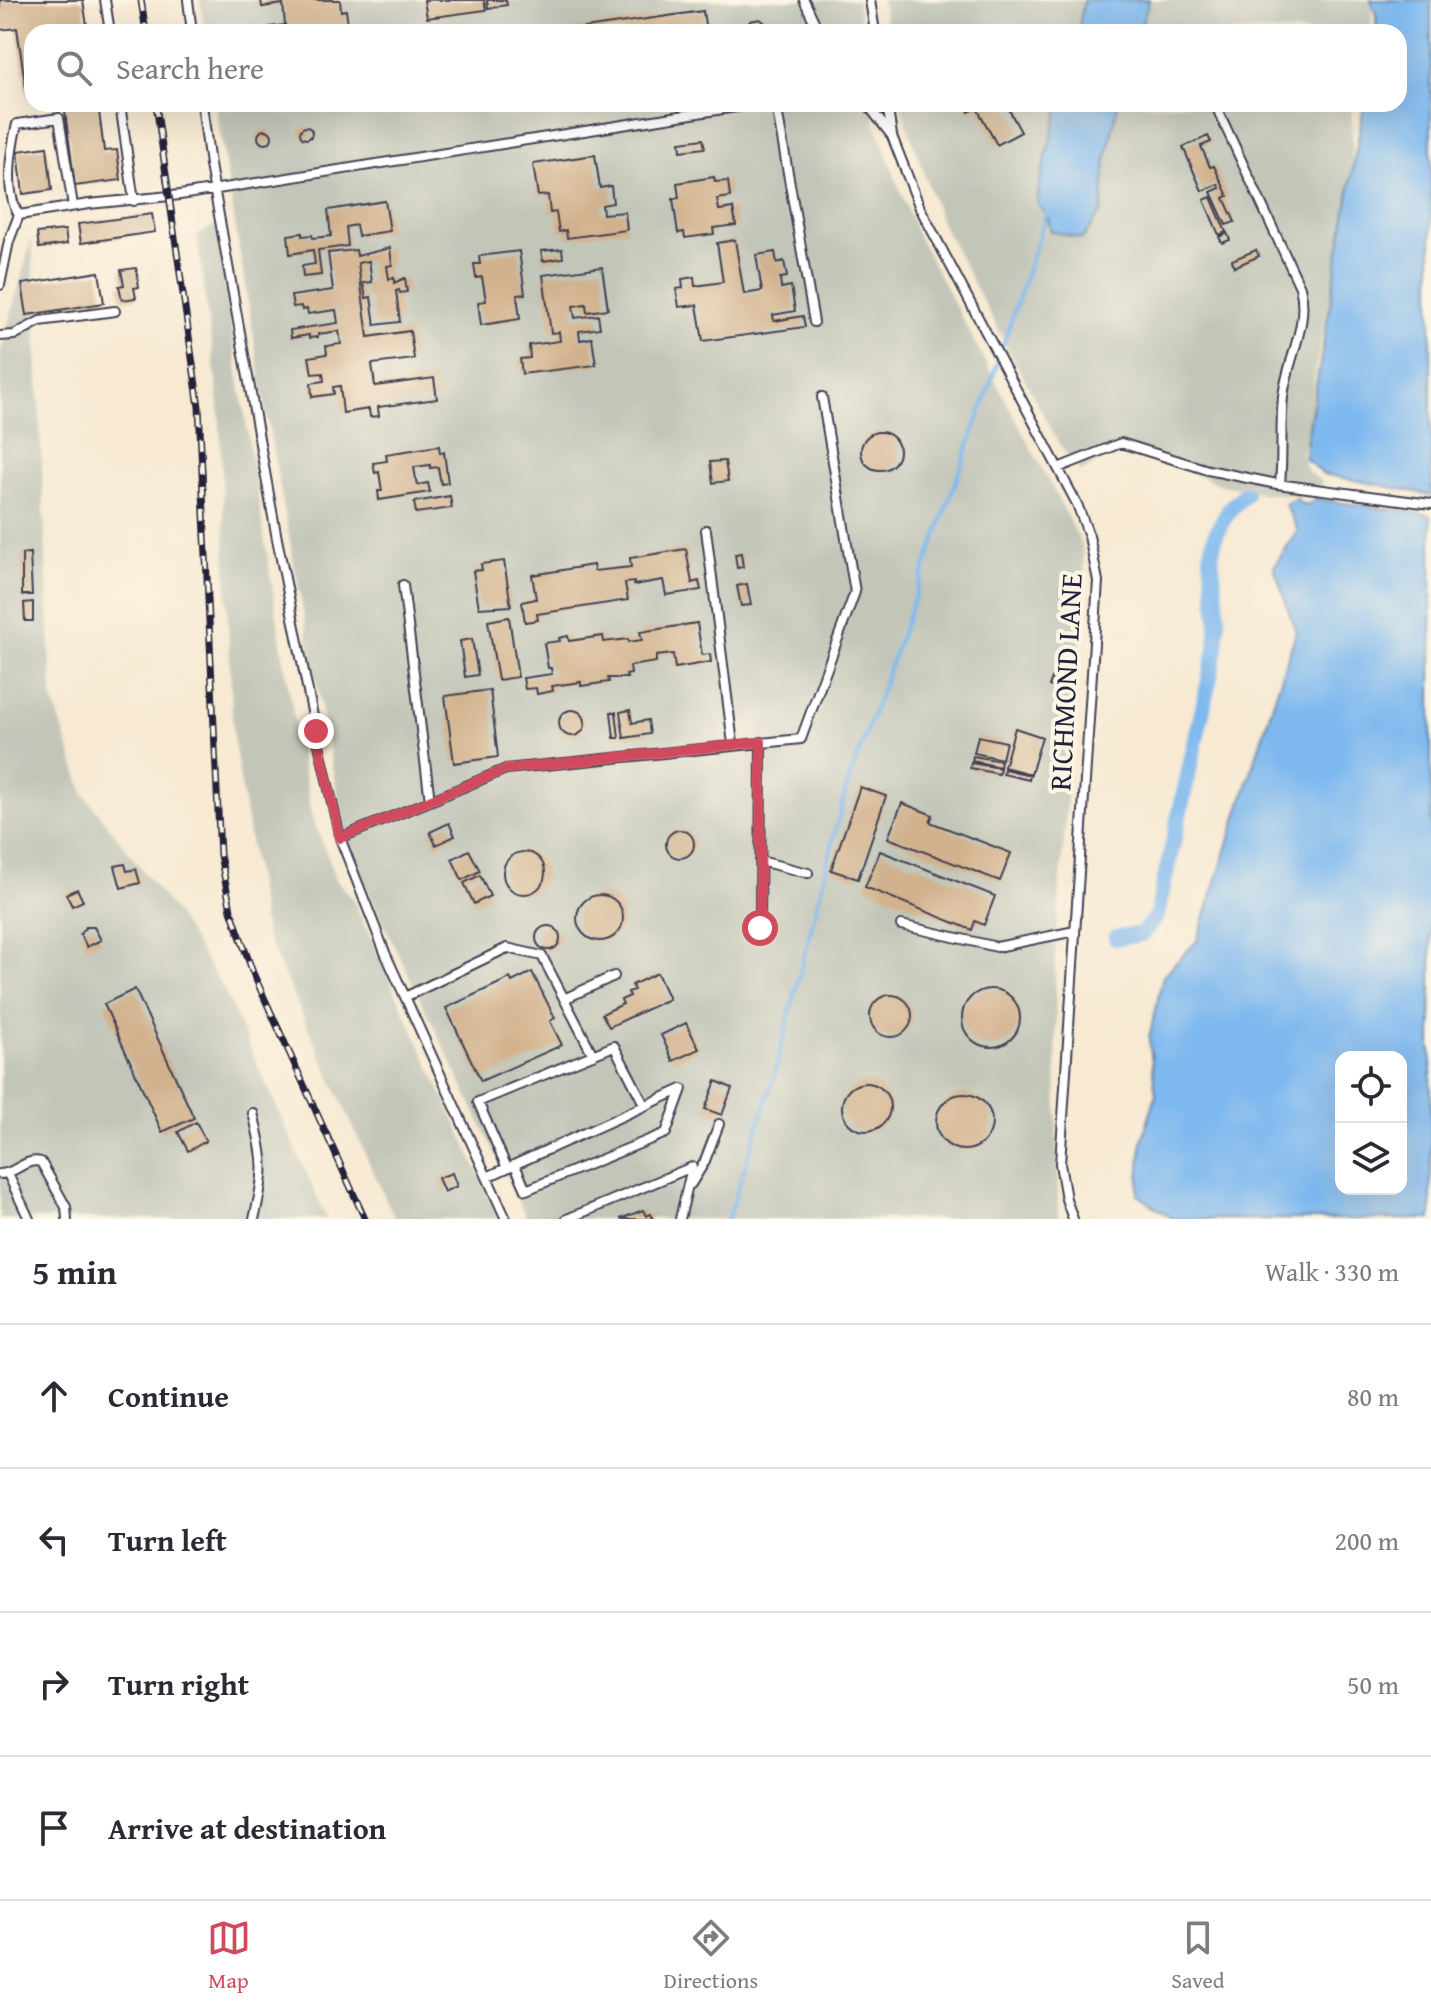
<!DOCTYPE html>
<meta charset="utf-8">
<style>
body{margin:0;font-family:"Gentium Book Plus",serif;background:#f7f7f7;color:#2b2b33}
.controls{position:absolute;right:24px;bottom:24px;display:grid;overflow:hidden;border-radius:16px;box-shadow:0 8px 32px #0002}
.controls button{width:72px;height:72px;display:grid;place-items:center;padding:0;border:0;border-bottom:2px solid #e1e1e2;background:#fff;color:#2b2b33;font:40px sans-serif}
.stop{position:absolute;width:24px;height:24px;margin:-18px;border:6px solid #d1495b;border-radius:50%;background:#fff}
.stop.end{background:#d1495b;border-color:#fff;box-shadow:0 2px 8px #0008}
.list{margin:0;padding:0;list-style:none}
h2{display:flex;justify-content:space-between;align-items:center;height:104px;margin:0;padding:0 32px;font-size:34px}
h2 small{font-size:26px;font-weight:400;color:#7c7c81}
.list li{display:grid;grid-template-columns:52px 1fr auto;gap:24px;align-items:center;box-sizing:border-box;height:144px;padding:0 32px;border-top:2px solid #e1e1e2}
.list b{display:block;font-size:30px;white-space:nowrap}
.list em{font-size:26px;font-style:normal;color:#7c7c81}
.icon{flex:none;width:44px;height:44px;fill:none;stroke:currentColor;stroke-width:2;stroke-linecap:round;stroke-linejoin:round}
.map{position:relative;flex:none;width:1431px;height:1219px;overflow:hidden}
.search{position:absolute;background:#fff;box-shadow:0 8px 32px #0002;left:24px;right:24px;top:24px;height:88px;display:flex;align-items:center;gap:20px;box-sizing:border-box;padding:0 28px;border-radius:24px;color:#7c7c81;font-size:30px}
.sheet{height:680px;background:#fff}
nav{display:flex;justify-content:space-around;align-items:center;box-sizing:border-box;height:112px;border-top:2px solid #e1e1e2;background:#fff;font-size:22px;color:#7c7c81}
nav a{display:grid;justify-items:center;gap:4px}
nav .on{color:#d1495b}
.map>svg:first-child{display:block}
.industrial{fill:#c2c6b9}
.water{fill:#7db8ef;stroke:#506d95;stroke-width:2;fill-rule:evenodd}
.lines{fill:none;stroke-linecap:round;stroke-linejoin:round}
.stream{stroke:#7db8ef;stroke-width:4}
.canal{stroke:#7db8ef;stroke-width:16}
.building{fill:#d2b28e}
.lane-casing{stroke:#424052;stroke-width:12}
.lane{stroke:#fff;stroke-width:8}
.rail-casing{stroke:#22223b;stroke-width:7}
.rail{stroke:#fcf5e5;stroke-width:4;stroke-dasharray:12;stroke-linecap:butt}
.route{stroke:#d1495b;stroke-width:10}
.labels{text-anchor:middle;dominant-baseline:central;stroke-width:8;stroke-linejoin:round;paint-order:stroke}
.street-label{font-size:30px;fill:#22223b;stroke:#fcf5e5}
</style>
<div class="map">
<svg width="1431" height="1219" viewBox="0 0 1431 1219">
<rect width="100%" height="100%" fill="#fcf5e5"/>
<filter id="ink" filterUnits="userSpaceOnUse"><feTurbulence type="fractalNoise" baseFrequency=".0125" numOctaves="2"/><feDisplacementMap in="SourceGraphic" scale="16" xChannelSelector="R" yChannelSelector="G"/><feConvolveMatrix kernelMatrix="1 2 1 2 8 2 1 2 1" color-interpolation-filters="sRGB"/></filter>
<filter id="wash" filterUnits="userSpaceOnUse"><feTurbulence type="fractalNoise" baseFrequency=".006" numOctaves="4" result="noise"/><feDisplacementMap in="SourceGraphic" scale="32" xChannelSelector="R" yChannelSelector="G"/><feGaussianBlur stdDeviation="1.8" result="paint"/><feColorMatrix in="noise" values="0 0 0 0 0 0 0 0 0 0 0 0 0 0 0 0 0 1.4 0 .05"/><feComposite in="paint" operator="in"/></filter>
<g filter="url(#wash)">
<rect width="100%" height="100%" fill="#f7e9d2"/>
<path class="industrial" d="M200,0H857L862,32H205Z
M882,0H1371L1372,19L1369,32H887Z
M215,104H873L875,123L915,230L1082,544L1085,578L1055,950L1058,1219H527L348,850L272,446Z
M900,104H1351L1353,159L1349,195L1341,244L1315,370L1310,429L1301,454L1308,472L1322,482L1321,498L1262,493L1221,485L1144,452L1115,453L1081,472L1059,444L941,222Z
M215,225L224,234L230,322L285,667L311,813L337,881L352,898L500,1219H395L265,933L233,735L219,403L197,236Z
M32,238L52,696L84,794L176,914L224,990L327,1219H0V354Z"/>
<path class="water" d="M1084,0H1149L1139,32H1078Z
M1371,0H1431V495L1323,474L1304,457L1364,104H1399V32H1375L1377,18Z
M1060,104H1118L1106,161L1102,210L1082,239L1051,231L1048,218L1037,203L1040,180Z
M1296,498L1301,504H1310L1316,499L1431,515V1219H1173L1138,1195L1142,1141L1156,1095L1149,1038L1163,976L1197,941L1296,632L1274,567L1298,530L1285,504ZM1401,1057V1189H1341V1057Z"/>
<g class="lines">
<path class="stream" d="M728,1219L773,1080L846,789L986,397L1047,212"/>
<path class="canal" d="M1116,938L1142,934L1157,915L1216,649L1218,618L1211,557L1216,533L1229,510L1245,494"/>
</g>
<g id="blocks">
<path class="building" d="M0,0H83L88,32H32V95L27,96L17,28L0,30Z
M261,0H340L341,11L346,10L349,32H270L269,27L285,25L283,4L262,7Z
M424,0H484L486,10L427,18Z
M487,0H506L507,5L488,8Z
M703,11L706,32H570V30Z
M760,19L768,25L770,32H744L750,21Z
M64,104H98L104,151L117,150L121,180L75,186Z
M965,104H1006L1021,132L997,145L977,108L969,112Z
M300 133a6 6 0 1 1 12 0a6 6 0 1 1-12 0Z
M258 137a7 7 0 1 1 14 0a7 7 0 1 1-14 0Z
M1208,136L1211,142L1201,146L1210,167L1214,166L1228,196L1224,198L1235,222L1226,225L1211,192L1220,188L1218,184L1202,191L1183,147Z
M703,139L705,148L681,151L680,142Z
M47,147L52,190L23,194L18,151Z
M595,155L600,188L611,186L613,203L602,205L603,214L625,212L627,230L567,238L566,230L559,232L556,212L550,213L548,195L538,196L533,164Z
M714,177L715,182L728,181L730,197L717,199L719,210L733,208L736,225L713,228L714,234L685,238L684,232L678,233L673,199L679,198L677,183Z
M1211,197L1226,232L1219,235L1204,200Z
M385,201L390,231L358,236L356,225L346,227L348,246L318,250L321,275L303,277L302,266L315,264L313,250L290,254L288,235L302,233V236L312,235L313,238L331,236L328,210Z
M152,214L155,232L81,243L78,224Z
M65,230L67,244L39,248L37,233Z
M1227,233L1230,240L1222,243L1219,237Z
M735,240L744,294L762,291L756,255L775,252L777,263L784,261L787,277L780,278L781,288L791,286L795,311L773,315L774,321L803,316L805,327L703,341L697,305L679,307L676,289L683,288L682,279L694,277L695,286L723,282L717,243Z
M390,248L392,265L387,266L389,279L394,278V283L405,278L407,292L400,293L399,290L396,291L400,322L375,325L371,297L366,298L363,283L372,282L369,261L358,263L368,337L410,331L414,359L372,364L375,386L434,378L437,399L378,407L379,416L370,417L369,409L343,413L340,386L333,387L334,394L312,397L311,383L324,381L323,373L312,374L309,357L327,354L326,346L341,344L339,331L318,334V337L309,338V335L291,338L290,330L338,323L336,310L308,314L307,309L302,310L301,306L293,307L291,296L333,290L328,253L356,250L357,256Z
M562,249L563,258L543,261L541,251Z
M1256,250L1259,256L1234,267L1232,260Z
M519,251L525,294L517,295L520,319L481,325L478,302L486,301L482,277L476,278L474,264H480L479,256Z
M602,267L608,309L587,312L586,304L573,306L575,318L598,315L600,328L579,331L580,340L592,338L596,365L522,374L520,359L530,358L529,345L560,341L559,332L551,333L543,275Z
M136,268L139,287L134,288L136,298L122,300L119,286L124,285L121,270Z
M99,272L104,303L27,315L22,284Z
M861 451a19 19 0 1 1 38 0a19 19 0 1 1-38 0Z
M439,446L440,453L444,452L448,483L441,484L438,467L430,468V465L414,467L417,485L428,483L430,492L379,500L378,491H382L379,472L375,473L373,463L387,461L386,454Z
M725,461L728,481L713,483L710,462Z
M450,496L452,508L416,513L414,502Z
M686,549L692,583L699,581L701,590L666,595L663,580L634,585V582L625,583L628,600L537,614L538,620L525,622L522,602L536,599L532,575L593,565L594,571L631,567L630,558Z
M30,553L32,595H22V554Z
M741,553L743,567L737,568L735,554Z
M504,561L511,606L479,608L473,571L482,570L481,564Z
M747,584L751,605L741,606L737,586Z
M33,602V621H25L24,603Z
M509,617L518,677L498,680L488,621Z
M697,623L702,655L710,654L711,662L675,668L673,654L656,656V662L630,666L631,674L626,675L627,678H608L609,682L581,686V682L552,686L553,691L537,694L536,688L525,689L523,678L552,674L551,668H548L544,643L560,641L559,638L568,636L569,641L603,636L604,642L628,639L629,642L642,640L640,632Z
M472,639L478,675L465,677L460,641Z
M1054,673L1059,675L1054,688L1049,686Z
M490,690L498,757L454,763L445,696Z
M559 723a13 13 0 1 1 26 0a13 13 0 1 1-26 0Z
M630,710L632,723L648,720L650,734L624,738L620,712Z
M611,712H616L619,738H614Z
M1015,728L1042,737L1031,774L1004,767Z
M978,736L1006,742L1002,759L974,753Z
M973,756L1001,761L1000,767L972,761Z
M971,763L1000,768L999,774L970,768Z
M1004,769L1030,775L1029,780L1003,774Z
M860,787L886,796L858,879L831,870Z
M902,803L933,815L930,822L1011,853L1000,881L888,838Z
M449,823L455,836L436,845L430,832Z
M666 844a14 14 0 1 1 28 0a14 14 0 1 1-28 0Z
M469,850L480,871L462,880L452,859Z
M880,851L995,896L984,925L975,921L972,930L865,887Z
M503 873a21 21 0 1 1 42 0a21 21 0 1 1-42 0Z
M125,864L127,871L136,869L140,883L121,888L115,866Z
M480,875L490,896L474,904L464,883Z
M77,889L83,901L72,906L66,894Z
M577 918a23 23 0 1 1 46 0a23 23 0 1 1-46 0Z
M536 938a12 12 0 1 1 24 0a12 12 0 1 1-24 0Z
M86,927H94L101,940L87,947L80,934Z
M532,972L555,1018L550,1021L562,1045L481,1081L446,1008L510,978L512,982Z
M657,973L669,999L609,1027L602,1014L623,1004L621,1000L630,996L628,992L634,990L632,985Z
M135,989L194,1118L162,1132L104,1004Z
M962 1018a29 29 0 1 1 58 0a29 29 0 1 1-58 0Z
M870 1016a21 21 0 1 1 42 0a21 21 0 1 1-42 0Z
M686,1023L699,1049L673,1061L661,1035Z
M716,1081L732,1088L722,1115L705,1109Z
M842 1107a24 24 0 1 1 48 0a24 24 0 1 1-48 0Z
M936 1122a28 28 0 1 1 56 0a28 28 0 1 1-56 0Z
M196,1122L206,1141L188,1151L178,1132Z
M452,1173L457,1186L444,1192L438,1178Z
M643,1210L646,1216L651,1214L653,1219H620Z"/>
</g>
</g>
<g filter="url(#ink)">
<use href="#blocks" fill-opacity="0" stroke="#424052" stroke-width="2"/>
<g class="lines">
<defs>
<path id="lane" d="M105,0L110,32
M188,0L192,32
M804,0L819,32
M870,0L875,32
M120,104L134,201
M202,104L210,165L277,539L316,731L340,838L386,955L506,1219
M776,104L814,322
M867,104L892,136L920,208L1077,504L1089,536L1098,581L1060,1164L1066,1199L1073,1219
M887,104L892,135
M1215,104L1300,287C1310,324 1287,360 1283,397C1280,426 1283,455 1280,484
M19,215C4,193 11,149 17,124L59,118L73,206
M0,285L9,241L19,215L89,204L180,195L755,104
M0,336L14,335L40,321L115,311
M1058,468L1121,443L1208,470L1277,484L1431,504
M706,530L733,744
M430,801L506,769L801,739L855,592L822,397
M340,838L430,801L403,585
M760,861L808,873
M901,925L997,947L1075,931
M760,928L761,742
M405,997L507,948L542,956L593,1055
M564,999L614,976
M253,1113C265,1161 266,1170 254,1219
M507,1168L478,1102L614,1046L645,1106
M0,1174C16,1174 24,1158 41,1162L66,1207L67,1219
M8,1174L29,1219
M487,1177L682,1089L666,1133L526,1190L515,1165
M691,1184L704,1163L719,1124
M567,1219L692,1167L680,1219"/>
</defs>
<use href="#lane" class="lane-casing"/>
<use href="#lane" class="lane"/>
<defs>
<path id="rail" d="M141,0L146,32
M156,104L199,407L220,855L231,910L253,973L365,1219"/>
</defs>
<use href="#rail" class="rail-casing"/>
<use href="#rail" class="rail"/>
</g>
</g>
<g class="lines" filter="url(#ink)">
<path class="route" d="M316,731L340,838L506,769L761,742L760,928"/>
</g>
<g class="labels">
<g class="street-label">
<text transform="translate(1065 682) rotate(-87)">RICHMOND LANE</text>
</g>
</g>
</svg>
<div class="controls">
<button><svg class="icon" aria-label="locate" viewBox="0 0 24 24"><circle cx="12" cy="12" r="6"/><path d="M12 2v4M12 18v4M2 12h4M18 12h4"/></svg></button>
<button><svg class="icon" aria-label="layers" viewBox="0 0 24 24"><path d="M12 4l9 5-9 5-9-5zM3 14l9 5 9-5"/></svg></button>
</div>
<div class="stop" style="left:760px;top:928px"></div>
<div class="stop end" style="left:316px;top:731px"></div>
<div class="search"><svg class="icon" aria-label="search" viewBox="0 0 24 24"><circle cx="10" cy="10" r="6"/><path d="M15 15l6 6"/></svg>Search here</div>
</div>
<section class="sheet">
<h2>5 min<small>Walk · 330 m</small></h2>
<ul class="list">
<li><svg class="icon" aria-label="ahead" viewBox="0 0 24 24"><path d="M12 20V5M6 11l6-6 6 6"/></svg><div><b>Continue</b></div><em>80 m</em></li>
<li><svg class="icon" aria-label="left" viewBox="0 0 24 24"><path d="M17 20v-9H6M10 6l-5 5 5 5"/></svg><div><b>Turn left</b></div><em>200 m</em></li>
<li><svg class="icon" aria-label="right" viewBox="0 0 24 24"><path d="M7 20v-9h11M14 6l5 5-5 5"/></svg><div><b>Turn right</b></div><em>50 m</em></li>
<li><svg class="icon" aria-label="arrive" viewBox="0 0 24 24"><path d="M6 21V4h12l-3 4 3 4H6"/></svg><div><b>Arrive at destination</b></div></li>
</ul>
</section>
<nav>
<a class="on"><svg class="icon" aria-label="map" viewBox="0 0 24 24"><path d="M3 6l6-2 6 2 6-2v14l-6 2-6-2-6 2zM9 4v14M15 6v14"/></svg>Map</a>
<a><svg class="icon" aria-label="directions" viewBox="0 0 24 24"><path d="M12 3l9 9-9 9-9-9zM9 14v-3h6M13 9l2 2-2 2"/></svg>Directions</a>
<a><svg class="icon" aria-label="saved" viewBox="0 0 24 24"><path d="M7 4h10v16l-5-4-5 4z"/></svg>Saved</a>
</nav>
